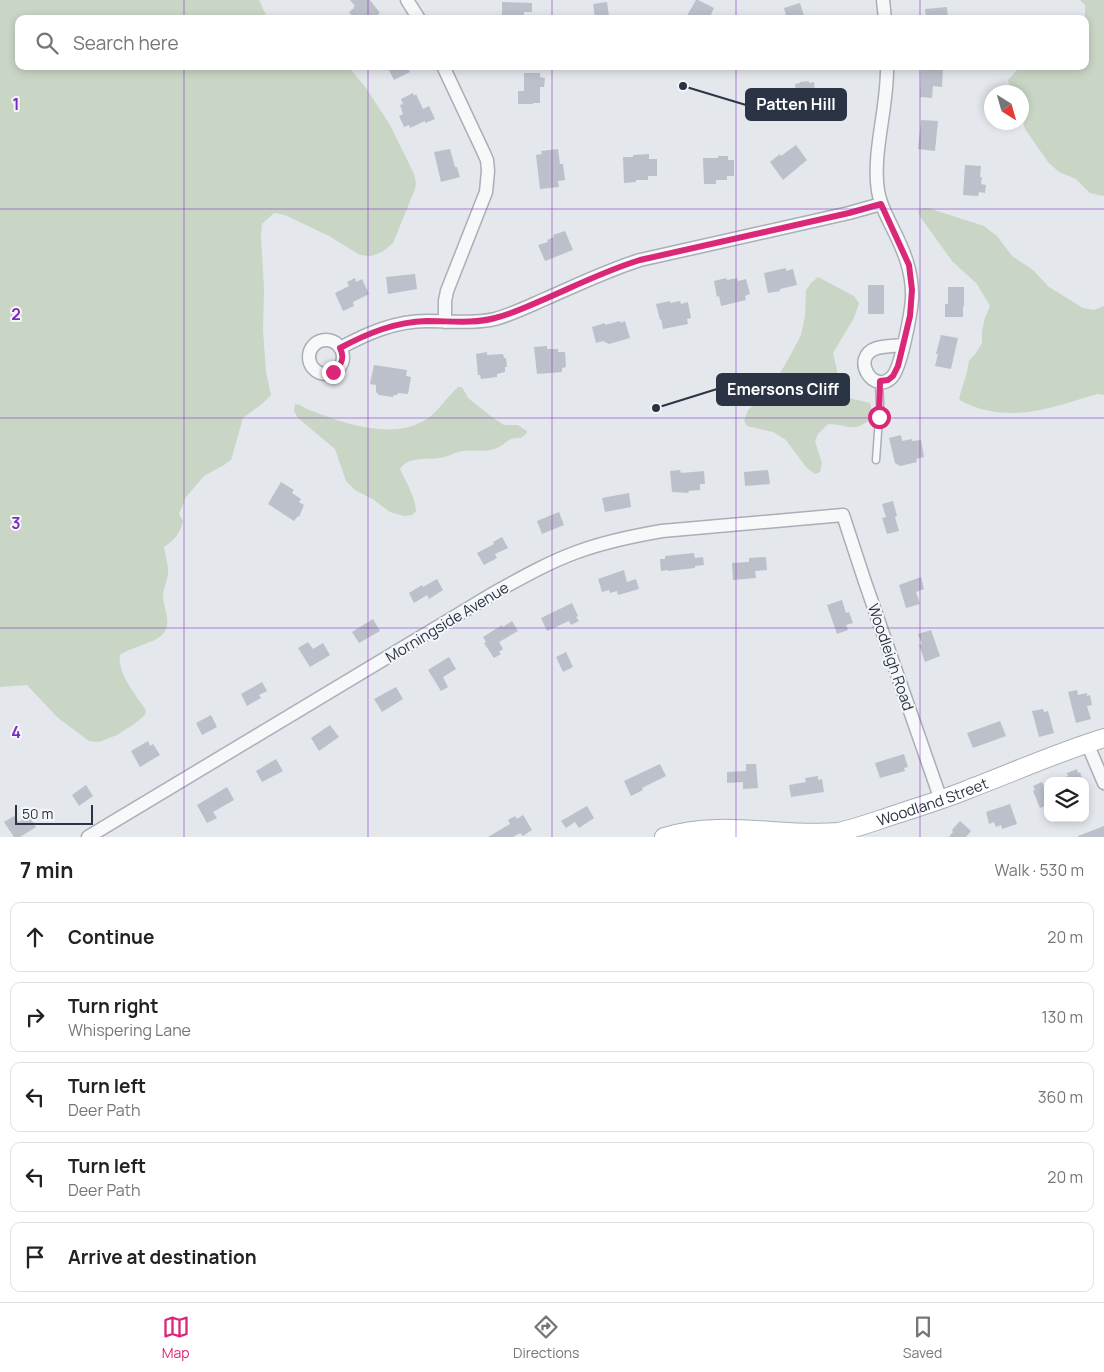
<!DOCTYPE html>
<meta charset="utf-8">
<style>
body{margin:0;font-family:Manrope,sans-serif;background:#f2f2f2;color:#222}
.controls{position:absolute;right:15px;bottom:15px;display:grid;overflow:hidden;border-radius:10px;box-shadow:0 2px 8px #0003}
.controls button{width:45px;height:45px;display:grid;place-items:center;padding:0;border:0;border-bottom:1px solid #e0e0e0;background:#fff;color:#222;font:25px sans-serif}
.compass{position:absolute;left:984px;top:85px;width:45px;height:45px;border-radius:50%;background:#fff;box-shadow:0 2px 8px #0003;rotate:143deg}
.scale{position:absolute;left:15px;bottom:12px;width:78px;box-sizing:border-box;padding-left:5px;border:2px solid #2b3445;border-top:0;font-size:14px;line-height:18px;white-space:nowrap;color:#2b3445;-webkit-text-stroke:4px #f4f6f9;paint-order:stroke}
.stop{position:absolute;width:15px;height:15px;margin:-11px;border:4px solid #db2777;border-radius:50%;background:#fff}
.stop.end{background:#db2777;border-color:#fff;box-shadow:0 1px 5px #0008}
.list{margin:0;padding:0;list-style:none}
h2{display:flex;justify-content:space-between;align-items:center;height:65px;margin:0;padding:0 20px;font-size:21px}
h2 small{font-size:16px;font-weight:400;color:#767676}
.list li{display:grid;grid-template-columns:32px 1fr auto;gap:15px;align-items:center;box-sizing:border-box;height:70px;margin:0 10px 10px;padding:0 10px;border:1px solid #e0e0e0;border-radius:10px}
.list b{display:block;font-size:19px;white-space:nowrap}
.list p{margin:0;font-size:16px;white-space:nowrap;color:#767676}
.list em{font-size:16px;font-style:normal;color:#767676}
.icon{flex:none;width:28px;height:28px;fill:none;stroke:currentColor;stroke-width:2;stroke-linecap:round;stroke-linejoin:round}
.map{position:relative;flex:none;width:1104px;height:837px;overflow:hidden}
.search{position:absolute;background:#fff;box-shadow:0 2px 8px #0003;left:15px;right:15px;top:15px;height:55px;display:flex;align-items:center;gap:12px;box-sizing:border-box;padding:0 18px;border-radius:10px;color:#767676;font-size:19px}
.sheet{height:465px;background:#fff}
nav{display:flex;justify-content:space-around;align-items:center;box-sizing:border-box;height:70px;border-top:1px solid #e0e0e0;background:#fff;font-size:14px;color:#767676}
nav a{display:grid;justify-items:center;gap:2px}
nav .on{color:#db2777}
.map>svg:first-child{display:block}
.green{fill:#c9d6c5}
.building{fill:#bbc0ca}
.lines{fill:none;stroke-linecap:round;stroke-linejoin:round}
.lane-casing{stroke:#a9aeb7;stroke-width:9}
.street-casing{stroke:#a9aeb7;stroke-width:15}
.secondary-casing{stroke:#a9aeb7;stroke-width:20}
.lane{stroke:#f7f8fa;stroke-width:6}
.street{stroke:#f7f8fa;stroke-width:12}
.secondary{stroke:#fff;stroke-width:18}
.route{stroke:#db2777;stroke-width:6}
.grid{fill:none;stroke:#7b2cbf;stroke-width:1;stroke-opacity:0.55}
.labels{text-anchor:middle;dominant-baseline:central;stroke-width:4;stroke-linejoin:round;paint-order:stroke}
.street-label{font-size:15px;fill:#2b3445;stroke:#f4f6f9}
.grid-label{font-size:16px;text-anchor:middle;font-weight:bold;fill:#7b2cbf;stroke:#f4f6f9;stroke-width:4;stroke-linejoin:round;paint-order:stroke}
.leader{fill:none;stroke:#2b3445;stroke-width:2}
.callout-dot{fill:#2b3445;stroke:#f4f6f9;stroke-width:2}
.callout{fill:#2b3445;stroke:#2b3445;stroke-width:2}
.callout-label{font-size:16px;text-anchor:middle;font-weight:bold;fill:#fff}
</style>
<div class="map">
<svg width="1104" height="837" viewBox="0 0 1104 837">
<rect width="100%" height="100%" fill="#e4e7ec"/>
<path class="green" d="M0,0H259L268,19H19V66H348L366,88L390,125L414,174L416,183L415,189L393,243L382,252L371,256L360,255L329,236L285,215L274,213L262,224L261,236L264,288L263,330L266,372L271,395L263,403L243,418L231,460L224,465L204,476L186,497L179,514L183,521C181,532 174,541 164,547C165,556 169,565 168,574C167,582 163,589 163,597C164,610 173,624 162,635C154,643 131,647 120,655C117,673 136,695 146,710L145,715L134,724L117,735L99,742L89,741L57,717L27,685L0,687Z
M1080,0H1104V195L1103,196L1090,193L1076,179L1059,172L1048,162L1025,129L1022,119V92H1011L1008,80L1017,70L1022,66H1085V5Z
M923,208H928L984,226L997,236L1012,256L1033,270L1049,287L1083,308L1094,310L1104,306V395L1097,394C1050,408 1009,425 961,401L959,398L967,372L969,361L976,353L982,343V331L985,318L990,306L977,284L952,261L921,218L918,211Z
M818,277L854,296L859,303L854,318L833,353L842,392C848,400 861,400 870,403L872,411L869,416L868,421C852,433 846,424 828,424L818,434L815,441L822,463L820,472L815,474L806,467L786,440L773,432L747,426L744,421L748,410L769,390L778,377L791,354L801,335L805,316L806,290L811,283Z
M458,387H462L468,398L492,417L504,425H518L527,431V433L521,438C507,437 508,443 497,448C487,453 473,449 462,451C454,453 447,457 440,458C427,460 408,456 400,469C406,482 415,496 416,511L412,515L404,516L390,512L374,500L355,490L346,481L335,449L298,418L294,411L295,404C300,404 303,407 309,410C317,413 326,416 334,419C364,429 405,438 432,415C441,407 449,395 458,387Z"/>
<path class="building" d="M350,0H370L380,13L372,19H354L349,12L354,8L353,7L355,6Z
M696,0H698L714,8L709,19H685Z
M502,2L532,3V12H524V19H502Z
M607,2L609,16L595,18L593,4Z
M800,3L805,19H787L784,8Z
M947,7L948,19H926L925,9Z
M387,66H407L410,72L394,80Z
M924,66H943L942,87L933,86L932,98L920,97L921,71L923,69Z
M524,73H540V77L545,78L544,87H540V103H533V104H518V91H524Z
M809,81V83L814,82L816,102L821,101L822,114L804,115V112H797L791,106L790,100L794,99L793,91L796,90L795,84L800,83V82Z
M413,93L414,96L416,94L423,109L429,106L435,119L425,123V121L410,128L409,125L404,127L399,116L403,114L400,105L403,104L401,99Z
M921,120L938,121L935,151L918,149Z
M796,145L807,160L783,180L770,162L780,154L781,156Z
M450,149L455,167H457L460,177L441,182L434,152Z
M558,149L560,164H563L565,180L558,181L559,187L540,189L536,155L542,154L541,151Z
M649,154V159H657V176H648V180H636V182L624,183L623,157H633V155Z
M718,156H728V160H734V176H727V180H716V184H704L703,158H718Z
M965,165L981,166L980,177H982L981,184L986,185L985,193L979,192L978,196L963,195Z
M565,231L573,250L545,261L538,245L548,242L547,240L554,237L553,235Z
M786,268V271L793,269L797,285L780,289V291L768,293L764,273Z
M415,274L417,289L388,294L386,277Z
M355,278L356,282L362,279L369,294L353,302L354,306L343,311L335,293L349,286L347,282Z
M726,278L727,280L737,278L738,281L746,279L750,294L745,296L746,300L721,306L719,296L717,297L714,281Z
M868,285H884V314H868Z
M948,287H964V306H963V317H945V304H948Z
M670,301V303L680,301L681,304L688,302L691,318L687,319L688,324L663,329L661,319L660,320L656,304Z
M620,321L621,323L625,321L630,338L609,344L603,341L596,343L592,327L605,323V325Z
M941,335L958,338L951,369L935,366L938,354H936Z
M547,346V349H558V352H565L566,367L562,368V372L537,374L534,347Z
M487,352V355L503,354L504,358H506L507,367H505V372L497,374V377L481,379L480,375H478L476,354Z
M374,365L407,370L406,376L411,377L408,394L398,393L397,395H394L393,397L379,395L376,392V385L370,384Z
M901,435L902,441L912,439V441L921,440L924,457L916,459L917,462L900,466L895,463L889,438Z
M680,470L681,473L704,471L705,484H700V490L688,491L689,493L672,492L670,471Z
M768,470L770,484L745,486L744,472Z
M281,482L294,490L292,493L301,499L299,502L304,505L299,517L298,516L294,521L268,504Z
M629,493L631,507L605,512L602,498Z
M893,501L897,516L895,517L899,531L887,534L882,518L886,517L882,504Z
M559,512L564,525L542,534L537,521Z
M502,537L508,548L495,554L497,558L484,565L477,553L494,544L493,542Z
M694,553L695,558L703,557L704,565L695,566V568L668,571V570L661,571L660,559H665V556Z
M766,557L767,570L755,571L756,578L733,580L732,563L749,562V558Z
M624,570L627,582L636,579L639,589L618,595L617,591L610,593L609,590L602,592L598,579Z
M921,577L924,589L916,592L920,604L906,608L899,585Z
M437,579L443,590L429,599L427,595L414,603L409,593L422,585L423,587Z
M842,600L846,613L849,612L853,623L846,625L848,630L837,634L827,605Z
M572,603L578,616L576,617L579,621L571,625L569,621L547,631L541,618Z
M373,619L380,631L359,643L352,632Z
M512,621L518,631L499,642L503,649L499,652L501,654L494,658L484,643L486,642L483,637L502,625L503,627Z
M931,630L940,656L925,662L919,645L922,644L918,634Z
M308,642L313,649L323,643L330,655L310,667L298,648Z
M566,652L573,667L563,672L556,657Z
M449,657L456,669L443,677L448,687L441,691L428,670Z
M262,682L267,691L259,695L261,698L247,706L241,694Z
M396,687L403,699L382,712L374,699Z
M1077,690L1078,695L1087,693V696L1090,695L1092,705L1087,706L1091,719L1076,723L1068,692Z
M1043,709L1044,712L1048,711L1054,733L1039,737L1032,711Z
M211,715L217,727L202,735L196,723Z
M1000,721L1006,736L973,748L967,733Z
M330,725L339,737L319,751L311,738Z
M148,741L150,746L153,744L160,755L140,767L131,751Z
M904,754L908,767L904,768L905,771L880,778L875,763Z
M276,759L283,771L262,782L256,771Z
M660,764L666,776L642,788L643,790L631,796L624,781Z
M746,764H756L758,788L743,789V782L727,783V772L746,771Z
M1077,769L1078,773L1080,772L1083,781H1058V780L1068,776L1067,773Z
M818,776V780L822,779L824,792L791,797L789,785L806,782L805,778Z
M1042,782L1044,786L1046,785L1048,790V805L1040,808L1033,791L1035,790L1033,786Z
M86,785L93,796L79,806L72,795Z
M227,787L234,800L213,812L217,818L207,823L197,805Z
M1010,804L1017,824L1002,829L1001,825L996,827L994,822L989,824L986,812Z
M587,806L594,818L579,828L575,822L566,828L561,821Z
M523,815L532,830L523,836L520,833L513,837H488L510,824L508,820L515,816L517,819Z
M14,816L19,822L29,816L36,827L20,837H14L4,822Z
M960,821L971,831L966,837H949L953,832L952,830Z
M1104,826V837H1078V836Z"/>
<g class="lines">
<defs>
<path id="lane" d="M876,460L880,404L879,381"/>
<path id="street" d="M407,0L419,19
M883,0L885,19
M443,66L482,149L487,160L488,171L486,192L447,291L445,301V322
M887,66C888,107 872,152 878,191C880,204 886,215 892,227C904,251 913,272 912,299C911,313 901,368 892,377C874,396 849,357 877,348C885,346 895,346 903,345
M309 357a17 17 0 1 1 34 0a17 17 0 1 1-34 0Z
M340,348C368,333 395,321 427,321C450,321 473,324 495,319C513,314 529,306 545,299C577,285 608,270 640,260L849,213L881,204
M1087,743L1104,783
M88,837L494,593C521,578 547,563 577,552C604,542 633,536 662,531L843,515L865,582L941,800"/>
<g id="secondary">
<path id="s1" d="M664,837C722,819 781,837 838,832C858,828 878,820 897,814C921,806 945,799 969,789C1014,772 1058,752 1104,738"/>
</g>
</defs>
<use href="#lane" class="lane-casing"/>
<use href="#street" class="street-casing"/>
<use href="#secondary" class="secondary-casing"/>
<use href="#lane" class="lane"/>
<use href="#street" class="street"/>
<use href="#secondary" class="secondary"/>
</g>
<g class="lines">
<path class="route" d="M333,372C342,365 345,358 340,348C368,333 395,322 427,321C450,321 473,324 495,318C512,314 529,306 545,299C577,285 607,270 640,260L849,213L881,204L909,265L912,290L910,316L898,366L893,376L888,380L880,381L879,417"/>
</g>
<path class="grid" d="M184,0V19M368,0V19M552,0V19M736,0V19M920,0V19M184,66V837M368,66V837M552,66V837M736,66V837M920,66V837M0,209H1104M0,418H1104M0,628H1104"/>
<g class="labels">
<g class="street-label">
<text transform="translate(447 622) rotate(-31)">Morningside Avenue</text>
<text transform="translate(891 657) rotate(71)">Woodleigh Road</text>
<text stroke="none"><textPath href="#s1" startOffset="274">Woodland Street</textPath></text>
</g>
</g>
<g class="grid-label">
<text x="16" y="110">1</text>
<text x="16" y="320">2</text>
<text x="16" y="529">3</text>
<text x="16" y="738">4</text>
</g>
<path class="leader" d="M683 86L746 105M656 408L717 389"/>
<g class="callout-dot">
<circle cx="683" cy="86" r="5"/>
<circle cx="656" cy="408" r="5"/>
</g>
<g class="callout">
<rect x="746" y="89" width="100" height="31" rx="5"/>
<rect x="717" y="374" width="132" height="31" rx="5"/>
</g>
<g class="callout-label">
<text x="796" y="110">Patten Hill</text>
<text x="783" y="395">Emersons Cliff</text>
</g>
</svg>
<div class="controls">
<button><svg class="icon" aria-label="layers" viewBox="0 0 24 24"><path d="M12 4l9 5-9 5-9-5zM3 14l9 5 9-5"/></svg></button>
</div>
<svg class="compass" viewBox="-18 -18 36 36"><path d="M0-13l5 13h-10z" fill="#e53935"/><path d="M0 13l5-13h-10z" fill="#767676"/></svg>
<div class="scale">50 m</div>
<div class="stop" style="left:879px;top:417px"></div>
<div class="stop end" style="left:333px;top:372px"></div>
<div class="search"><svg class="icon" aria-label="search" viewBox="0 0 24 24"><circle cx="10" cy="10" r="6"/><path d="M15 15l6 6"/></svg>Search here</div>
</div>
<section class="sheet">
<h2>7 min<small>Walk · 530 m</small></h2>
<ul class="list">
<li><svg class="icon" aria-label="ahead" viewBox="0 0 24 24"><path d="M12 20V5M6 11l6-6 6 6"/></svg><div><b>Continue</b></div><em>20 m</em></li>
<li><svg class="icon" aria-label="right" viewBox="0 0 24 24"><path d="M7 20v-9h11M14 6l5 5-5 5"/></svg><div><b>Turn right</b><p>Whispering Lane</p></div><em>130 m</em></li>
<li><svg class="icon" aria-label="left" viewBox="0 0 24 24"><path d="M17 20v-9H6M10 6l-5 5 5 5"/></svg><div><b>Turn left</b><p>Deer Path</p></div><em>360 m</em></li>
<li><svg class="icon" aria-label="left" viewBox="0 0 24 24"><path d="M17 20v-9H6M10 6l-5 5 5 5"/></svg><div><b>Turn left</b><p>Deer Path</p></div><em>20 m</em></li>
<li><svg class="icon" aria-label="arrive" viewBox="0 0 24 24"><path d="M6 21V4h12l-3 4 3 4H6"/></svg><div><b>Arrive at destination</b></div></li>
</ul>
</section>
<nav>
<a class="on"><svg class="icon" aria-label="map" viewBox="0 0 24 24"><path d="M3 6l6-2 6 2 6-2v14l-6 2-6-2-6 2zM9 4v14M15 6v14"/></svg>Map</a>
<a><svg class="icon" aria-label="directions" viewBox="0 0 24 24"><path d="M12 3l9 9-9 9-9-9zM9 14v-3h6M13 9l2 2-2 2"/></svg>Directions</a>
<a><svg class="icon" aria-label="saved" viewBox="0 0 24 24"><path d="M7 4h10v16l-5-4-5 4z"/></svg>Saved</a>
</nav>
